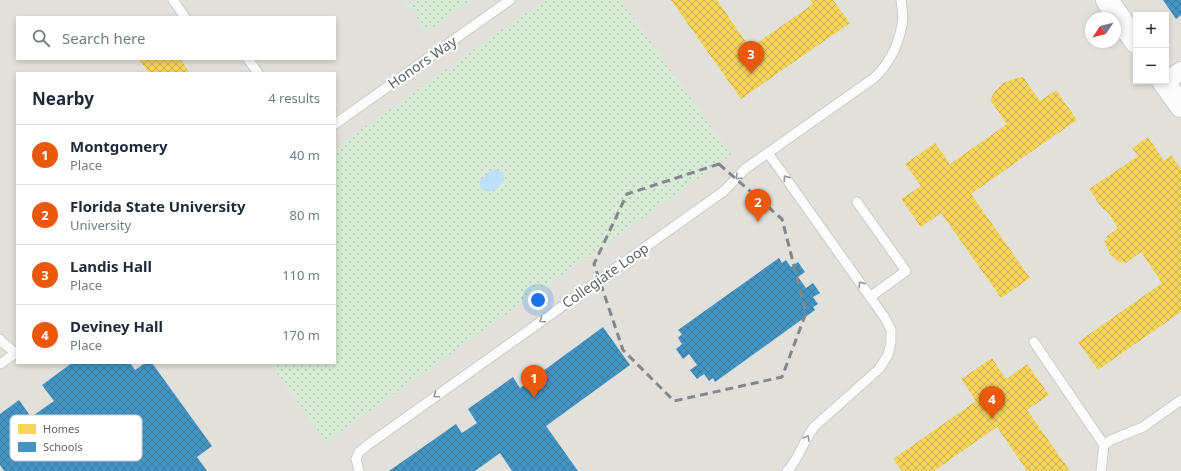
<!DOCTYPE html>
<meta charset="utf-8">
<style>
body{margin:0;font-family:"Noto Sans",sans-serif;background:#f6f6f7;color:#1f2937}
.controls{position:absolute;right:12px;top:12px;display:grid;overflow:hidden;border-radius:0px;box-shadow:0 2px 6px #0003}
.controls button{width:36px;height:36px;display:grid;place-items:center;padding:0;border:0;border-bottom:1px solid #e0e1e3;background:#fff;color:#1f2937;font:20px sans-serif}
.compass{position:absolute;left:1085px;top:12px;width:36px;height:36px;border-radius:50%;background:#fff;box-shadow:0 2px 6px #0003;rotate:235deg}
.you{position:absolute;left:538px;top:300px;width:14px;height:14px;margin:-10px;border:3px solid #fff;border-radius:50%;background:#1a73e8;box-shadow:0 0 0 6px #1a73e833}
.badge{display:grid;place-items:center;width:26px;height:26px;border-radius:50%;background:#ea580c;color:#fff;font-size:13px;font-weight:700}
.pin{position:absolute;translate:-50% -33px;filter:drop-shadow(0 1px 2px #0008)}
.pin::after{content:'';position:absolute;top:21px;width:14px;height:12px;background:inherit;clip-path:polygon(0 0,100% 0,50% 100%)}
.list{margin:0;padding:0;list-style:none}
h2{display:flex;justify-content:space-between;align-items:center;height:52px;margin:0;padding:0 16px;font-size:17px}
h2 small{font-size:13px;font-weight:400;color:#747a83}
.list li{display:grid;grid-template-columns:26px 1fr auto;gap:12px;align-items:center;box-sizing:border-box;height:60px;padding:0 16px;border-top:1px solid #e0e1e3}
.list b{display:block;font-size:15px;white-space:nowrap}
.list p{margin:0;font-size:13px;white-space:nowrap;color:#747a83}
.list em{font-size:13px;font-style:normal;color:#747a83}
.icon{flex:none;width:22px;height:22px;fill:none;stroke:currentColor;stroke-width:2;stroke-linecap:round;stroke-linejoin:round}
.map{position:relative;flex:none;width:1181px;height:471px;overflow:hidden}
.search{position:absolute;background:#fff;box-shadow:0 2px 6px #0003;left:16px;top:16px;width:320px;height:44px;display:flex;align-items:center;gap:10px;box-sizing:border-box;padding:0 14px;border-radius:0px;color:#747a83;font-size:15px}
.panel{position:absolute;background:#fff;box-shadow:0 2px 6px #0003;left:16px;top:72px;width:320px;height:292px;border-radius:0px}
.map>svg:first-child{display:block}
.education{fill:#e2e0da;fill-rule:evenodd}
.grass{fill:url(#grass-dots)}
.water{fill:#bfe0f9}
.homes{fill:url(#homes-cross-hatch)}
.schools{fill:url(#schools-cross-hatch)}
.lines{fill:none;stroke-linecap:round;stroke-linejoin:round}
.service-casing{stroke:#cbcccc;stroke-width:11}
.minor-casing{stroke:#cbcccc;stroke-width:20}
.tertiary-casing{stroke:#cbcccc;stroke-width:24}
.service{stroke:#fdfcfc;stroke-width:9}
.minor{stroke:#fdfcfc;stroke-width:18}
.tertiary{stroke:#fdfcfc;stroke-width:22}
.oneway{stroke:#96999c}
.marked{fill:none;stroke:#84888a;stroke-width:3;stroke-dasharray:8 5;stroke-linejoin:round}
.labels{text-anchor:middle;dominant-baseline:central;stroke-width:4;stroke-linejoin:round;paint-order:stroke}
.street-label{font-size:14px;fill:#5f6368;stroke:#fff}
.key{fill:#fff;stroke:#cfd0d2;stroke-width:1}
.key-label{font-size:11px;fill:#5f6368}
</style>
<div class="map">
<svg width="1181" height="471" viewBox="0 0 1181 471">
<defs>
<pattern id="grass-dots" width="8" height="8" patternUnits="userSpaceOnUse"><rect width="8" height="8" fill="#d8ebd6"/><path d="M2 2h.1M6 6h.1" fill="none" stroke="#b2c2b1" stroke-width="1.8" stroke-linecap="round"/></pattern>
<pattern id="homes-cross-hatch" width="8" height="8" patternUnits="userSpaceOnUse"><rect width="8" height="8" fill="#f6d55c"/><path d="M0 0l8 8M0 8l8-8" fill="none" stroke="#cab050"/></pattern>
<pattern id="schools-cross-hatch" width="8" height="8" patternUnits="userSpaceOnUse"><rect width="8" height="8" fill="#4393c3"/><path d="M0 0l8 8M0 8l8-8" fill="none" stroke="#3b7ca2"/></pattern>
</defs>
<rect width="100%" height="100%" fill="#efeeea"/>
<path class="education" d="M0,0H1181V471H0ZM1136,15H1166V81H1136ZM17,17H335V59H17ZM1091,18H1115V42H1091ZM17,73H335V363H17Z"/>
<path class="grass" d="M419,0H470L426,32L416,18L421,15L415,8L412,10L403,1L412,2Z
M544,0H621L731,155L326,442L270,363H335V148Z"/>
<path class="water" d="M496,169L504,173V181L498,188L488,192L487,190L485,191L480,187V180L488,173Z"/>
<path class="homes" d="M671,0H717L750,48L813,4L810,0H833L850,23L741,99Z
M139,59H180L190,73H149Z
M1023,77L1040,101L1056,90L1077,120L971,194L1030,278L1001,298L941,213L921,227L901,199L921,186L905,164L935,143L950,164L1007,124L990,100L995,91L1003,83L1013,79Z
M1148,137L1164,161L1171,155L1181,169V312L1098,370L1078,342L1162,283L1141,252L1125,264L1123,261L1120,263L1110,254L1104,241L1108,239L1106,237L1118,228L1106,210L1104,211L1089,189L1138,156L1132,148Z
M992,358L1006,379L1027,364L1049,395L1027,410L1070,471H1027L997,427L934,471H902L893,459L976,401L961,379Z"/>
<path class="schools" d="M1163,0H1181V15L1176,19Z
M779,258L782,263L786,260L791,267L798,262L805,272L798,277L806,288L813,283L820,293L813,297L818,304L813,307L815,310L715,382L713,378L709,381L704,374L697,379L690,370L697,365L689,354L683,359L676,349L682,344L678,338L682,334L678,330Z
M603,327L630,365L546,426L578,471H512L500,453L475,471H389L456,424L462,433L477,423L468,409L513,377L520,388Z
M72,363H130L135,370L145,363H152L212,446L197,457L207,471H4L0,465V414L19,400L31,417L54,401L42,385Z"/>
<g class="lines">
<defs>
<path id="service" d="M173,0L185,17
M248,59L258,73
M335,124L510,0
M768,153L885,318L891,330V342L888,355L879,369L815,426C803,440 800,458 787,471
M857,202L906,271L870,297
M0,339L2,342L16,353
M1034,342L1104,445L1101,471
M0,364L17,352
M1104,445L1111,440L1143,427L1181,400
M359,471L356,459L359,452L369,444L724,191L745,169L874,78C889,64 898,46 902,25C904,18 902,8 901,0"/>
<path id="minor" d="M1164,83L1181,71"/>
<path id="tertiary" d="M1107,0L1136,42
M1163,81L1181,106"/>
</defs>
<use href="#service" class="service-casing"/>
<use href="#minor" class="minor-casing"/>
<use href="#tertiary" class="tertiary-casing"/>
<use href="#service" class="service"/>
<use href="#minor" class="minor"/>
<use href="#tertiary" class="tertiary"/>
</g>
<defs><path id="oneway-chevron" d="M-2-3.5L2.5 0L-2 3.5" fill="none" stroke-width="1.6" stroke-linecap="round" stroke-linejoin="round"/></defs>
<g class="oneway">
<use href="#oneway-chevron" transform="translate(738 177) rotate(136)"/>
<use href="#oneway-chevron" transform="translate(786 178) rotate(-125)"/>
<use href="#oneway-chevron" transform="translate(861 284) rotate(-125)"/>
<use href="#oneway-chevron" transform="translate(542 320) rotate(145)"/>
<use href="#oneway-chevron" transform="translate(436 395) rotate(145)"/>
<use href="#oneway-chevron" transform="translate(807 438) rotate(-60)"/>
</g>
<path class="marked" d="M719,164L782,219L806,313L782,377L674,401L623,350L594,264L627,194Z"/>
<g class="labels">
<g class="street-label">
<text transform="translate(422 62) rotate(-35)">Honors Way</text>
<text transform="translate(605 275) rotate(-35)">Collegiate Loop</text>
</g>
</g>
<rect x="10" y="415" width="132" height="46" rx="6" class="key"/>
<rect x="18" y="424" width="18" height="10" fill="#f6d55c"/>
<rect x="18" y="442" width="18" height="10" fill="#4393c3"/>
<g class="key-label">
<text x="43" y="433">Homes</text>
<text x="43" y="451">Schools</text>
</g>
</svg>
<div class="controls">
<button>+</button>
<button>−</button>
</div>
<svg class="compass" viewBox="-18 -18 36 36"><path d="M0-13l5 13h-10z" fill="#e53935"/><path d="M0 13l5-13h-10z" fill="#747a83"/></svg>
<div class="you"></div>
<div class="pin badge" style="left:534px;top:398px">1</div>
<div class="pin badge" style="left:758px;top:222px">2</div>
<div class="pin badge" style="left:751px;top:74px">3</div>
<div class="pin badge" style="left:992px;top:419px">4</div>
<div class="search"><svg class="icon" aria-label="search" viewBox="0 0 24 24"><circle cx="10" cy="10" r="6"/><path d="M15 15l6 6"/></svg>Search here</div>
<section class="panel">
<h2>Nearby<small>4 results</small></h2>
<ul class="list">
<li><span class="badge">1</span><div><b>Montgomery</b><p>Place</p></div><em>40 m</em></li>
<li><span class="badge">2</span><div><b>Florida State University</b><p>University</p></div><em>80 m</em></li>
<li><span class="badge">3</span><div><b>Landis Hall</b><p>Place</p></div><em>110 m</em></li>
<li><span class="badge">4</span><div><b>Deviney Hall</b><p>Place</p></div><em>170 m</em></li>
</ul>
</section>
</div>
